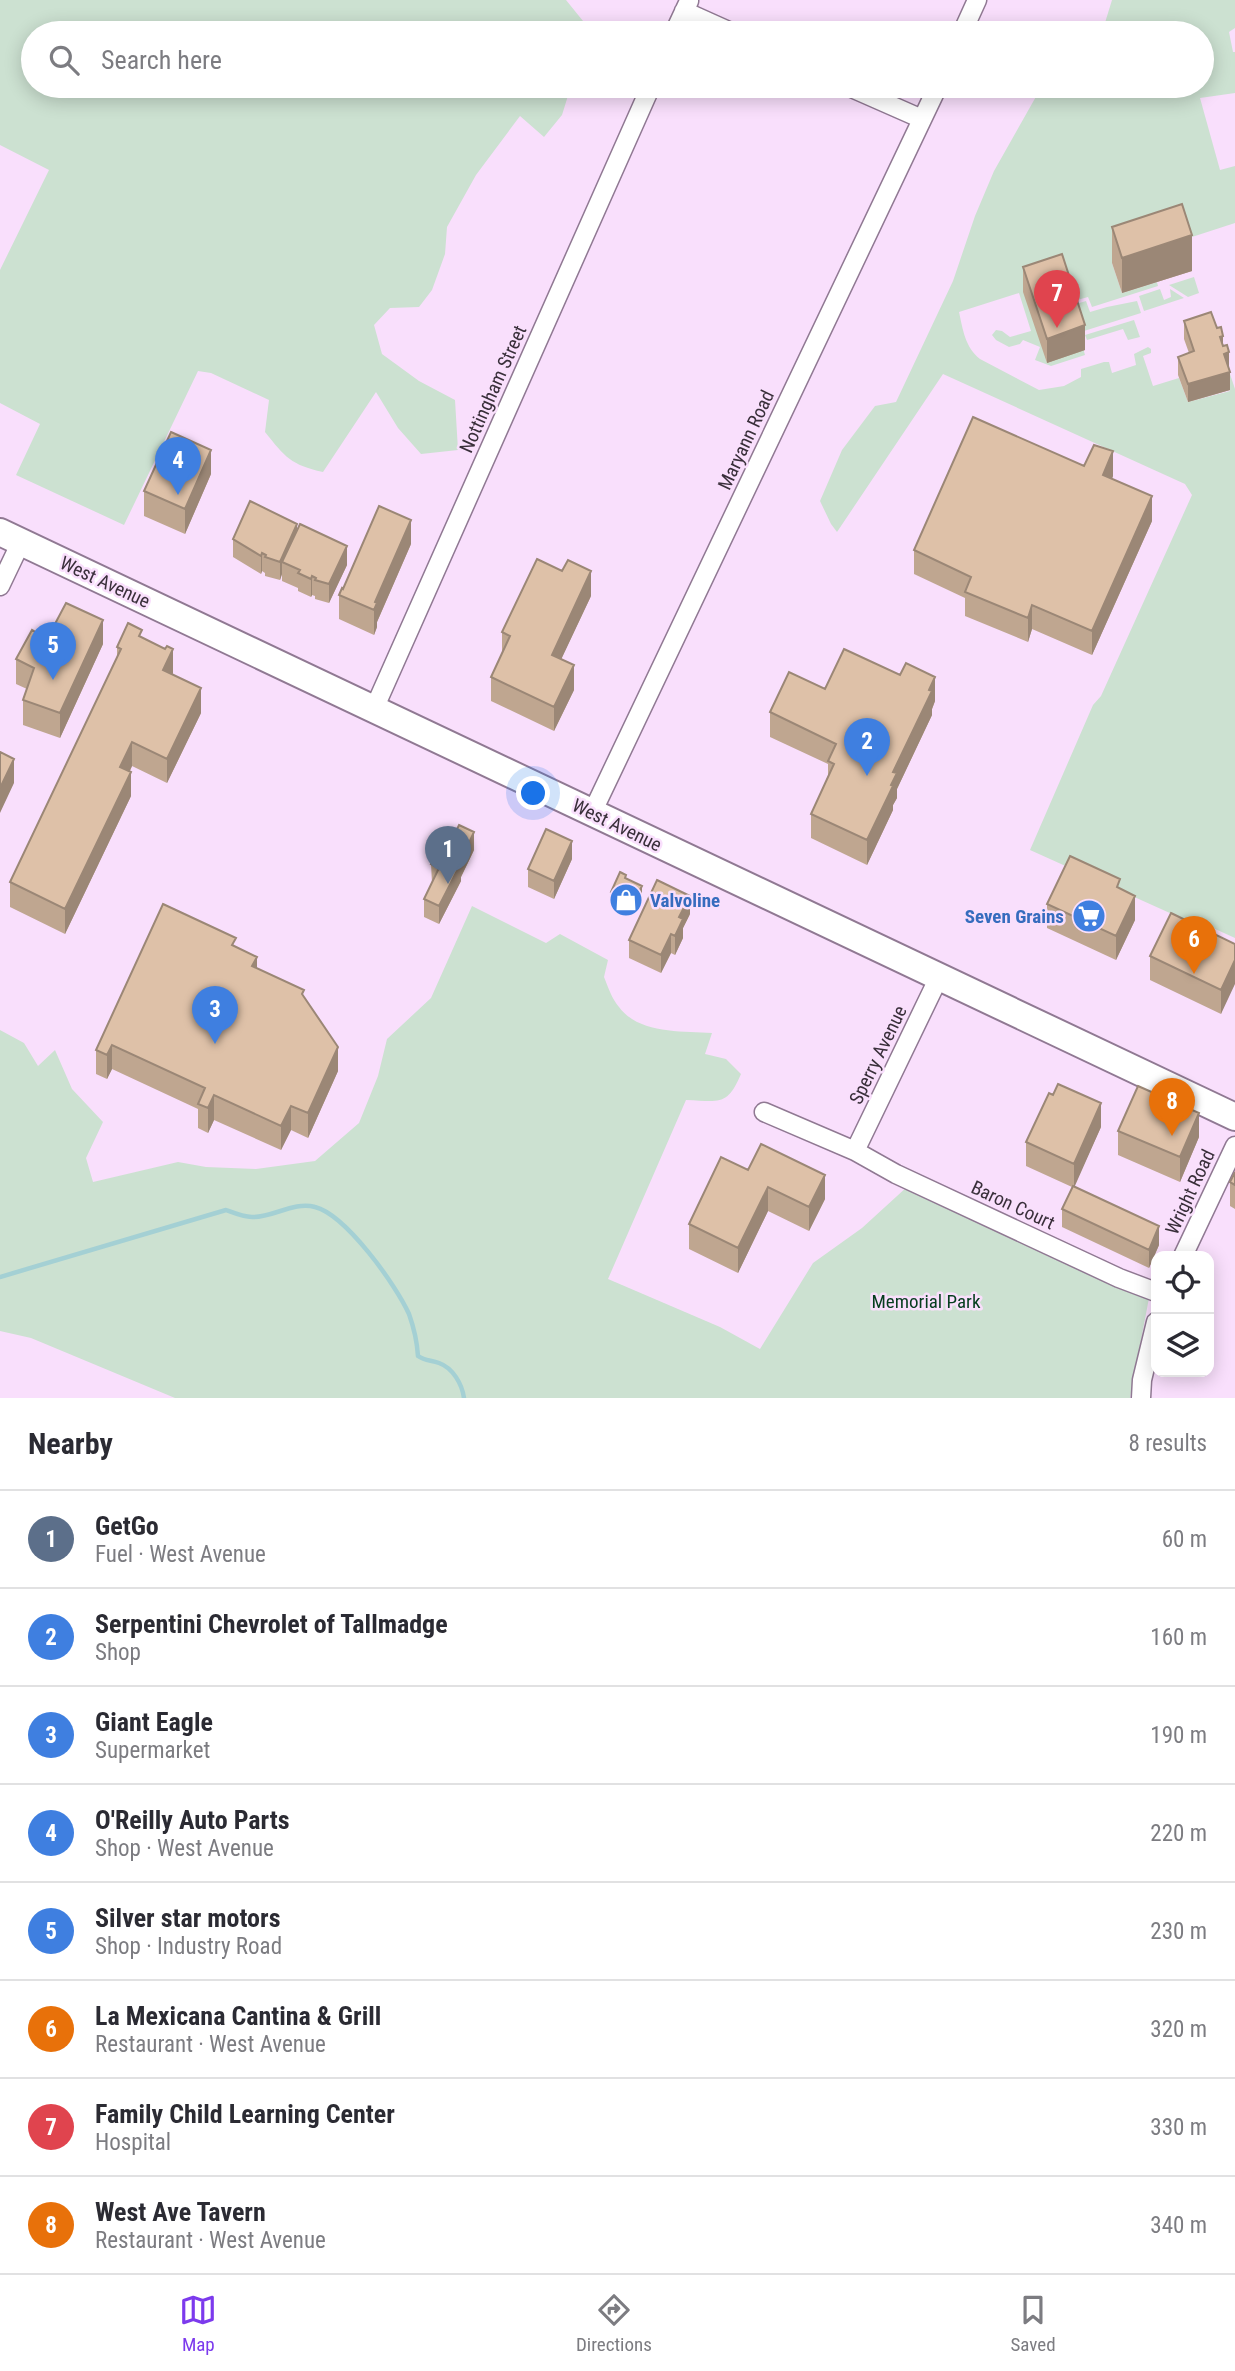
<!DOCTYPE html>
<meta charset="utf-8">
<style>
body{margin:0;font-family:"Roboto Condensed",sans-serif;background:#f2f2f3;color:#2b2b33}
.controls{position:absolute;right:21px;bottom:21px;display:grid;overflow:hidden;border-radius:14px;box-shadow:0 4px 18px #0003}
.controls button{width:63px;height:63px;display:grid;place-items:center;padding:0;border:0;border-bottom:2px solid #e1e1e2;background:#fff;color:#2b2b33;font:35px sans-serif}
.you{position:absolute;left:534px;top:794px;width:24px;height:24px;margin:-18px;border:5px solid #fff;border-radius:50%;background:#1a73e8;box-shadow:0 0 0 10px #1a73e833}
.badge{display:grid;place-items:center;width:46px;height:46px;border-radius:50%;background:#7c3aed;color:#fff;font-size:23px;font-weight:700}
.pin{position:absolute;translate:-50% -58px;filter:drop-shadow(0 2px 4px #0008)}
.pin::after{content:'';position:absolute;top:37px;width:24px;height:21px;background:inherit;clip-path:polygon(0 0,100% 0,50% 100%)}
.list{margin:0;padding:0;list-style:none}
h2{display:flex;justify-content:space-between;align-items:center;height:91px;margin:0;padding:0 28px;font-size:30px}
h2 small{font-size:23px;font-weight:400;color:#7c7c81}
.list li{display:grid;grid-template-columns:46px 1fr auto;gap:21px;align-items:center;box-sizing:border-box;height:98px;padding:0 28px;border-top:2px solid #e1e1e2}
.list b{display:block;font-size:26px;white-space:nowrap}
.list p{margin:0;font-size:23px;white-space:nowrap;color:#7c7c81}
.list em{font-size:23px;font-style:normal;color:#7c7c81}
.icon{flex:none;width:38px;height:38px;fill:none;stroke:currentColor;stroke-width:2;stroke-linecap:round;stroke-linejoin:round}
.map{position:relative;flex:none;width:1235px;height:1398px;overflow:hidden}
.search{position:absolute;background:#fff;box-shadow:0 4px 18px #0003;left:21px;right:21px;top:21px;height:77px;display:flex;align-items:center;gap:18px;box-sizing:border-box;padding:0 24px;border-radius:38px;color:#7c7c81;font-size:26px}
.sheet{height:875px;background:#fff}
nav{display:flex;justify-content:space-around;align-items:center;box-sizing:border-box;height:98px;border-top:2px solid #e1e1e2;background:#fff;font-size:19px;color:#7c7c81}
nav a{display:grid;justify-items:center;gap:4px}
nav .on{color:#7c3aed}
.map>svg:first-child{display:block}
.green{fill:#cce1d1}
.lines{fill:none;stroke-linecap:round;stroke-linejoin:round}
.stream{stroke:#a4d0d4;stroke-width:4.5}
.minor-casing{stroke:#907993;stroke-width:21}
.primary-casing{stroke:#907993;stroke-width:30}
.minor{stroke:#fff;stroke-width:18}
.primary{stroke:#fff;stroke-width:26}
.wall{fill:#bfa690}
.shaded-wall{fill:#9b8776}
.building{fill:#dec1a8;stroke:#9b8776;stroke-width:2}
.labels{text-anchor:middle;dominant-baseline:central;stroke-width:5;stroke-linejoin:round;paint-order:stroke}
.street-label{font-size:19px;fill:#392f3a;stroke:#f9dffc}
.shop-label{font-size:19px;font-weight:bold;fill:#366cbe;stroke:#f9dffc;text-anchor:start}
.park-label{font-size:19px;fill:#053d1e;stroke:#f9dffc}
</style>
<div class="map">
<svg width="1235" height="1398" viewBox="0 0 1235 1398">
<rect width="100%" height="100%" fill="#f9dffc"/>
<path class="green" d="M0,0H566L583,21L589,33H33V86H571L562,115L544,137L520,116L476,175L447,227L445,254L432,290L419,307L390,308L374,325L382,354L419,381L455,400L458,450L421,454L398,428L376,392L323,472C291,465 285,457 265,432L269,400L211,373L198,371L124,525L16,475L40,424L0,403V270L49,170L0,145Z
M1112,0H1235V28L1229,32L1233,52H1235V93L1200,98L1220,170L1235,166V223L1112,263L1122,293L1157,282L1158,286L1092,307L1088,297L1070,302L1085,355L1051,366L1035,360L1040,347L1023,340L1020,344L1009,347L996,340L992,335L996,330L1002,331L1010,337L1031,331L1019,293L959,312C963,330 965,347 980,359L1039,390L1064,386L1081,377V369L1104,362H1109L1112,373L1136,365L1134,354L1148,347L1151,349V353L1143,356L1153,386L1179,378L1188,402L1230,391L1224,372L1229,371L1235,389V938L1193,919L1192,923L1030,850L1093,705L1101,696L1192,495L1185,484L943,374L837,532L831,524L820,501L842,450L875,406L896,402L953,281L975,216L994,171L1042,86H1202V33H1098L1104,26Z
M1194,277L1199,293L1188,297L1169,285Z
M1160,289L1164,300L1171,297L1170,289L1184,298L1144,311L1139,296Z
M1086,301L1090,312L1107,307L1137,301L1141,313L1084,331L1076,304Z
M1134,320L1140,337L1128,340L1123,329L1087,340L1085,335Z
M472,906L546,943L560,934L608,960L604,977C608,987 612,999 619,1007C639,1034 681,1031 712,1033L705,1054L726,1059L741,1074C727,1107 719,1101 686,1100L608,1279L720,1327L760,1349L813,1263L862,1228L908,1186L1149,1298L1130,1398H175L31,1338L0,1331V1030L24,1043L38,1066L55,1050L72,1089L103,1122L86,1158L93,1182L178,1162L206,1167L256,1169L315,1161L359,1123L378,1076L387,1039L431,998Z"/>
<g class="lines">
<path class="stream" d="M0,1277L226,1210C234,1213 244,1217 252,1217C272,1218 294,1201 315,1207C346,1215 396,1285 409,1314C414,1328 417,1341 418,1356C425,1361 431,1360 439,1363C453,1368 462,1384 464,1398"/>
<defs>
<path id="minor" d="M684,11L733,33
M674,33L689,1
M962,33L977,0
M847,86L922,119
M0,586L21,542
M374,709L651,86
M592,813L938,86
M764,1112L855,1151L896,1174L1119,1278L1156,1292
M855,1151L939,977
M1183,1256L1235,1146
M1141,1398L1142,1380L1156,1322"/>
<path id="primary" d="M0,532L1235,1117"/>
</defs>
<use href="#minor" class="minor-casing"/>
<use href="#primary" class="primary-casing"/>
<use href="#minor" class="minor"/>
<use href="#primary" class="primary"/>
</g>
<path class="wall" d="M1112,227L1192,271L1122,293L1112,263Z
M1023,267L1085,350L1047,363L1023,292Z
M1184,321L1223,346L1229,369L1230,390L1188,402L1178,375V357L1189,353L1184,339Z
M1084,466L1113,476L1112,479L1152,521L1092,655L1032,629L1028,642L965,616V598L914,574V550Z
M211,474L185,534L144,516V491Z
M297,530L347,565L329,603L315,599V596L312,595L311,597L298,591V588L282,581V574L280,580L265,576V573L262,571L261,574L233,557V539Z
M411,544L377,622V627L374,635L339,619V595L343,589Z
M591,596L561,659L574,690L554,731L491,701V677L502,654V632Z
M142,638L173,673L172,675L201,713L167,783L132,766L130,771L131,796L65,934L10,907V882L117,659V647Z
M47,639L103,644L60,738L23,725V700L27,689L16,684V659Z
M825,689L935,701L932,709V715L897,789V798L893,805V810L867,865L811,838V814L828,776V764L770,737V712Z
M474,850L461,877V881L439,924L424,917V899L432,883L431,864L445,855Z
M572,859L554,899L528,887V869Z
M626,878L642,898L633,915L611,904V892Z
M1047,904L1135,920L1116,960L1047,928Z
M690,914L683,928V938L675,955L671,953L661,973L629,958V940Z
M1235,944L1221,1014L1150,980V956Z
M236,947L257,968L304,997L338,1071L308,1138L291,1130L281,1150L214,1120L208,1133L198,1128V1109L112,1069L107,1079L96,1074V1050Z
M1101,1127L1074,1186L1159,1245L1149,1268L1062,1227V1209L1072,1187L1026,1166V1142Z
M1118,1131L1199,1137L1180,1182L1118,1155Z
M748,1170L825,1199L809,1231L768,1211L738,1273L689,1249V1224Z
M1235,1172V1209L1230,1206V1182Z"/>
<path class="shaded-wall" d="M1192,235V271L1122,293V258Z
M1085,325V350L1047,363V339Z
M1223,336V354L1220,337Z
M1229,352V371L1224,354Z
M1230,372V390L1188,402V384Z
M211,450V474L185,534V509Z
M1113,451V476L1103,499V475Z
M1152,496V521L1092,655V631Z
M411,520V544L377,622V627L374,635V610L375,602Z
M297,524V542L282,562V574L280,580V562Z
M347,546V565L329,603V584Z
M262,553V571L261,574V556Z
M591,571V596L552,679V655Z
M312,576V595L311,597V579Z
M1032,605V629L1028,642V618Z
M103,620V644L60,738V713Z
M173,649V673L163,695V670Z
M574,665V690L554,731V707Z
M935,677V701L932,709V715L897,789V798L893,805V810L867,865V840L893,772Z
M201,688V713L167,783V759Z
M132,742V766L120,791V767Z
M14,759V783L0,813V788Z
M131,772V796L65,934V909Z
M474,832V850L461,877V881L439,924V906Z
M572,841V859L554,899V881Z
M642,886V898L633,915V903Z
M690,896V914L683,928V938L675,955V936L679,917Z
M1135,896V920L1116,960V936Z
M671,934V953L661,973V955Z
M257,957V981L252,966Z
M1235,960V984L1221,1014V990Z
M112,1045V1069L107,1079V1055Z
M338,1047V1071L308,1138V1113Z
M214,1095V1120L208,1133V1108Z
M1101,1103V1127L1074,1188V1164Z
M291,1106V1130L281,1150V1126Z
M1199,1113V1137L1180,1182V1157Z
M825,1175V1199L809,1231V1207Z
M768,1187V1211L738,1273V1248Z
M1159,1226V1245L1149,1268V1250Z"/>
<path class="building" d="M1182,204L1192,235L1122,258L1112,227Z
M1062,254L1085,325L1047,339L1023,267Z
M1211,312L1217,328L1221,327L1223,336L1220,337L1223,346L1227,345L1229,352L1224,354L1230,372L1188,384L1178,357L1194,351L1184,321Z
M973,417L1084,466L1094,445L1113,451L1103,475L1152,496L1092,631L1032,605L1028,618L965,592L971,577L914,550Z
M171,432L211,450L185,509L144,491Z
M250,501L297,524L280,562L265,557L266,555L262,553L261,556L233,539Z
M379,506L411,520L375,602L377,603L374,610L339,595L342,588L343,589Z
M300,524L347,546L329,584L315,580L316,578L312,576L311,579L298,573L300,570L282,562Z
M537,559L562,571L568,560L591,571L552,655L574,665L554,707L491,677L510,636L502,632Z
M66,603L103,620L60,713L23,700L34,668L16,659L32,630L47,639Z
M128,623L142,630L139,636L165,649L167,646L173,649L163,670L201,688L167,759L132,742L120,767L131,772L65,909L10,882L121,649L117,647Z
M844,649L900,675L906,663L935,677L929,690L932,691L893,772L897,773L891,785L893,786L867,840L811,814L834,764L828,761L836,744L770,712L789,672L825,689Z
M0,752L14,759L0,788Z
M459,825L474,832L460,862L461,863L439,906L424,899L439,868L431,864L437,852L445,855Z
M546,829L572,841L554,881L528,869Z
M1070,856L1120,879L1117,887L1135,896L1116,936L1047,904Z
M620,872L626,875L625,878L642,886L633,903L611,892Z
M657,880L690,896L679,917L683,919L675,936L671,934L661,955L629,940Z
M163,904L236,938L232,945L257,957L252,966L304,990L302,994L338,1047L308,1113L291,1106L281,1126L214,1095L208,1108L198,1104L205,1088L112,1045L107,1055L96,1050Z
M1171,913L1235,944V960L1221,990L1150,956Z
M1058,1084L1101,1103L1074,1164L1026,1142L1049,1093L1053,1095Z
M1138,1086L1199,1113L1180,1157L1118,1131Z
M761,1144L825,1175L809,1207L768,1187L738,1248L689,1224L721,1157L748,1170Z
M1235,1172V1185L1230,1182Z
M1073,1186L1159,1226L1149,1250L1062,1209Z"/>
<defs>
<symbol id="shop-disc" viewBox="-11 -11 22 22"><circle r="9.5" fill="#3f7fe0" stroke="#f9dffc"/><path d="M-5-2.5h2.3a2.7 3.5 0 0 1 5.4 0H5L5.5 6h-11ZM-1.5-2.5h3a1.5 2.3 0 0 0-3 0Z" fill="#fff"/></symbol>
<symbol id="supermarket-disc" viewBox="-11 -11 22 22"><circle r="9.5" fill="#3f7fe0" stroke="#f9dffc"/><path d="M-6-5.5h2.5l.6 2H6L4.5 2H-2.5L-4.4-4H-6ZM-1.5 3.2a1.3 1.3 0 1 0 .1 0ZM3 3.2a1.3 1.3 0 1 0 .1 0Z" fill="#fff"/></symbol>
</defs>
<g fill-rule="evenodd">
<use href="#shop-disc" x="607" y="881" width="38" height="38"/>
<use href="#supermarket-disc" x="1070" y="897" width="38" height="38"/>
</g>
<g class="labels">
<g class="street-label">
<text transform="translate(493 389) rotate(-66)">Nottingham Street</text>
<text transform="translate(746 440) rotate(-65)">Maryann Road</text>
<text transform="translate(105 582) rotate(25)">West Avenue</text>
<text transform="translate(617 825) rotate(26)">West Avenue</text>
<text transform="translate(878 1055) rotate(-64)">Sperry Avenue</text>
<text transform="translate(1190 1192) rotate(-65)">Wright Road</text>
<text transform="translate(1013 1205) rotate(25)">Baron Court</text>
</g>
<g class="shop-label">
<text x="650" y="900">Valvoline</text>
<text x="1064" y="916" text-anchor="end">Seven Grains</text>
</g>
<g class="park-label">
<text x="926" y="1301">Memorial Park</text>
</g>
</g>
</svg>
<div class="controls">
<button><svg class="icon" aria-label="locate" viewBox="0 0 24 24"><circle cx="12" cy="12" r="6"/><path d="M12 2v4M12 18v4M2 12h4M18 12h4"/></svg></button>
<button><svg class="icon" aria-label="layers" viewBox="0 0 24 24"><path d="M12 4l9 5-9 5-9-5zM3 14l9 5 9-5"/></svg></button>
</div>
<div class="you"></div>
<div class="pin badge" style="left:448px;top:884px;background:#5c6f8a">1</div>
<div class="pin badge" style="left:867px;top:776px;background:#3f7fe0">2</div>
<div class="pin badge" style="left:215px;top:1044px;background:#3f7fe0">3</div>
<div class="pin badge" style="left:178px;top:495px;background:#3f7fe0">4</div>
<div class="pin badge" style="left:53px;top:680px;background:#3f7fe0">5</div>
<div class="pin badge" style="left:1194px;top:974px;background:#e8710a">6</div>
<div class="pin badge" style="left:1057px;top:328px;background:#e0444e">7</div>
<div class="pin badge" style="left:1172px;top:1136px;background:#e8710a">8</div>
<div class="search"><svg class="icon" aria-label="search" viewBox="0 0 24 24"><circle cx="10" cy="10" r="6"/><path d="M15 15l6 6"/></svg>Search here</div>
</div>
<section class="sheet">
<h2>Nearby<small>8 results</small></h2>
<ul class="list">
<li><span class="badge" style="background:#5c6f8a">1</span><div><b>GetGo</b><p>Fuel · West Avenue</p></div><em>60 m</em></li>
<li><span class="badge" style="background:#3f7fe0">2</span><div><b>Serpentini Chevrolet of Tallmadge</b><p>Shop</p></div><em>160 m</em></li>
<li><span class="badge" style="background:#3f7fe0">3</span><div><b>Giant Eagle</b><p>Supermarket</p></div><em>190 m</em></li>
<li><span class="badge" style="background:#3f7fe0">4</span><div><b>O'Reilly Auto Parts</b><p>Shop · West Avenue</p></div><em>220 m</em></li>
<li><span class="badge" style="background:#3f7fe0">5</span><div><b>Silver star motors</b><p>Shop · Industry Road</p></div><em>230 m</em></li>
<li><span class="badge" style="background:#e8710a">6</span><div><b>La Mexicana Cantina &amp; Grill</b><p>Restaurant · West Avenue</p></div><em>320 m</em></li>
<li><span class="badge" style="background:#e0444e">7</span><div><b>Family Child Learning Center</b><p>Hospital</p></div><em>330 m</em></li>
<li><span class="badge" style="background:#e8710a">8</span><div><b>West Ave Tavern</b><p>Restaurant · West Avenue</p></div><em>340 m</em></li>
</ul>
</section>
<nav>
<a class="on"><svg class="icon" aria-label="map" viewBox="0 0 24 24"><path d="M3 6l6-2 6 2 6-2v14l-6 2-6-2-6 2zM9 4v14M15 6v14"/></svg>Map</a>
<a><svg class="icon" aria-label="directions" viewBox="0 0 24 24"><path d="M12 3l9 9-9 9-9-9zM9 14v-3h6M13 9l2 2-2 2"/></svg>Directions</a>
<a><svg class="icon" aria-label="saved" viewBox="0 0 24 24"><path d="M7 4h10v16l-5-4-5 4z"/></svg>Saved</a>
</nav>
